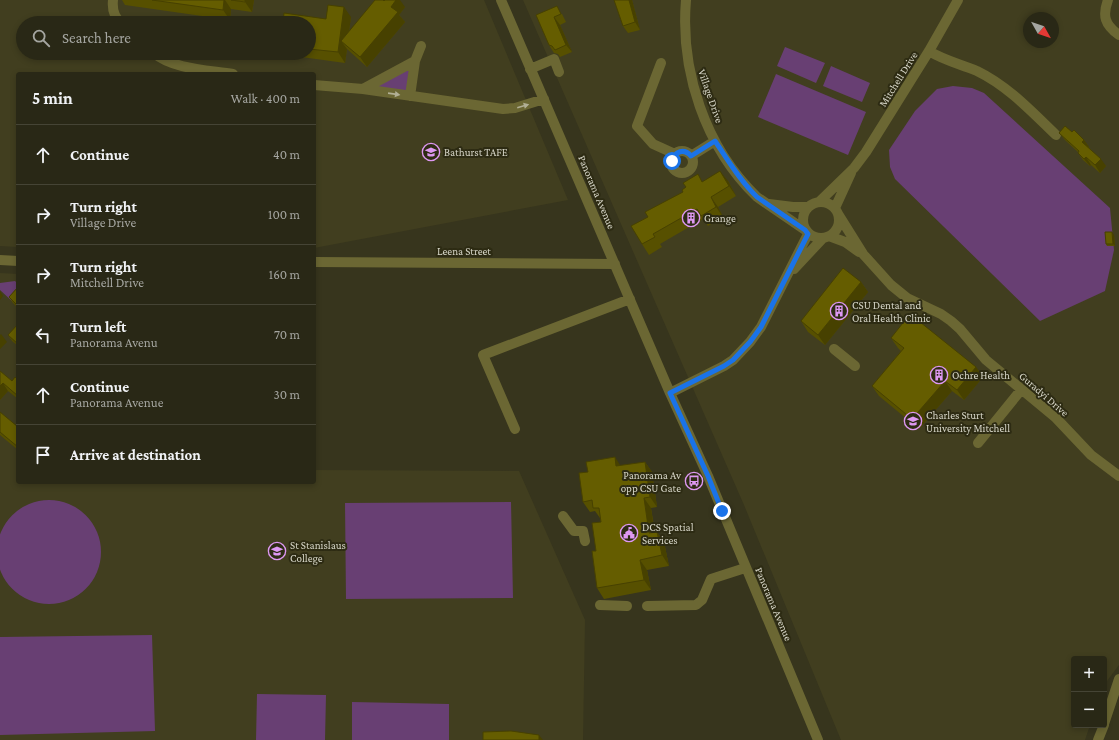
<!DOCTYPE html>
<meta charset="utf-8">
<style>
body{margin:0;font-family:"Crimson Pro",serif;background:#353423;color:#f1f3f6}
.controls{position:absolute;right:12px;bottom:12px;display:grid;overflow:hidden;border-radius:4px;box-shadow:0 2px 6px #0003}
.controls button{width:36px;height:36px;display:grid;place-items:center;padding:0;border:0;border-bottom:1px solid #454435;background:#292816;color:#f1f3f6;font:20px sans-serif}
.compass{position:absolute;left:1023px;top:12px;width:36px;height:36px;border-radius:50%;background:#292816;box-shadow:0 2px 6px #0003;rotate:130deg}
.stop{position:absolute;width:12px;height:12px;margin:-9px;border:3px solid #1a73e8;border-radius:50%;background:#fff}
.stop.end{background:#1a73e8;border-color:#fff;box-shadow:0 1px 4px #0008}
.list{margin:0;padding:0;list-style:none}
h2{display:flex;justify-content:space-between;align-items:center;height:52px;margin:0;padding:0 16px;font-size:17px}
h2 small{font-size:13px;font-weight:400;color:#a5a6a1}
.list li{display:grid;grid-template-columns:26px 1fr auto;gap:12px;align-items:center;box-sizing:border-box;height:60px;padding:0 16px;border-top:1px solid #454435}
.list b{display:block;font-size:15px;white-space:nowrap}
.list p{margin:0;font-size:13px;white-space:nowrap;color:#a5a6a1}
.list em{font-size:13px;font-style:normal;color:#a5a6a1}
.icon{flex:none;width:22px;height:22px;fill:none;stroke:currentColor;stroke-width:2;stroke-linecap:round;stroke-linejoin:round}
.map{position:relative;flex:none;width:1119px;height:740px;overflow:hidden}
.search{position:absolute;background:#292816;box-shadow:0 2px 6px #0003;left:16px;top:16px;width:300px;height:44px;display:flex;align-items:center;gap:10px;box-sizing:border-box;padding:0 14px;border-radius:22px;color:#a5a6a1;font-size:15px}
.panel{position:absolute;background:#292816;box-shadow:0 2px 6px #0003;left:16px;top:72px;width:300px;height:412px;border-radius:4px}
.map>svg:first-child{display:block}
.built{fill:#413e1f;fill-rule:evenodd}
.green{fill:#683f73}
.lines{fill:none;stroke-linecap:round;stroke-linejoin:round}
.minor{stroke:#6b6733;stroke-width:10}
.wall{fill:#575000}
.shaded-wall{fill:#474100}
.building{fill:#655d00;stroke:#474100}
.oneway{fill:#b1af94}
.route{stroke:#1a73e8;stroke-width:5}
.labels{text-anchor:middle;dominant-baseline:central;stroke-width:4;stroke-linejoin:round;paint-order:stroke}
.street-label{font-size:11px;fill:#d7d6c8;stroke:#2d2b13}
.poi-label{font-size:11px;fill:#d7d6c8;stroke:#2d2b13;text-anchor:start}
</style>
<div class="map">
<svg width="1119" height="740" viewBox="0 0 1119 740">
<rect width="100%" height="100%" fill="#37351d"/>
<path class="built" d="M0,0H484L568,200L314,248V74H18V247L0,246ZM23,23H309V53H23Z
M523,0H1119V665L1104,685V659H1074V725H1090L1085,740H841L744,505ZM1029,18H1053V42H1029Z
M0,273L18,274V482H314V470L519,471L585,620L583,740H0Z"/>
<path class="green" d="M785,47L825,63L816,83L777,66Z
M415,61L410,96L363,89Z
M831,66L870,83L862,102L823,86Z
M776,74L866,112L848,155L758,117Z
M953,86L972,88L984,93L1110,208L1114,250L1105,291L1040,321L895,179L890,167L889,150L915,111L937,89Z
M15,281L18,284V297L13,302L0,290V283Z
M-3 552a52 52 0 1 1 104 0a52 52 0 1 1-104 0Z
M511,502L513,598L346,599L345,503Z
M152,635L155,731L0,735V637Z
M257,694L326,695L325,740H256Z
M352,702L449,704V740H352Z"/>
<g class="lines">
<path class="minor" d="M113,0C112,9 114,17 121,23
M501,0L670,393L708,476L818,740
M686,0C680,71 705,147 757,197L805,230
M1108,0C1102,16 1105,25 1119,35
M929,51C945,61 961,64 977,71C1008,86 1032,112 1056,135
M154,53C172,69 209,70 233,74
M661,63L637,126L653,144L675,154
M530,69L554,59L559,72
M314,85L363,89L503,109L515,108L544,99
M363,89L415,61
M410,96L415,61L421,46
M671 162a11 11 0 1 1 22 0a11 11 0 1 1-22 0Z
M691,156L715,141
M803 220a18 18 0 1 1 36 0a18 18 0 1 1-36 0Z
M819,202L854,168L866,152L929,51L958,0
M769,204L793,207H808
M835,208L851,173
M838,214L863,254L891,285L907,298L941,314L951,321L960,329L986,360L1056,418L1091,455L1119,476
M829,236L845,242L859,252
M0,260L18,261
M314,262L615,264
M794,269L823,238
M834,349L855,366
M670,393L724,366L733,360L750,342L761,327L808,234
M515,429L483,355L630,299
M978,443L1021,390
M563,516L574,531H583L585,541
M600,605L627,606
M647,606L696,605L702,600L711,579L745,568
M1104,724L1119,679
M1098,740L1104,725"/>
</g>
<path class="wall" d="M122,0H254L252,12L231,9L230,20L125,5Z
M614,0H632L640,30L628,33L623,26Z
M384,1L405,7L399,15L405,22L367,67L347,49L345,63L287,55L285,53H309V23L326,19L351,17L349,31Z
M562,14L566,22L560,25L572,52L560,57L558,54L554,53L549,45L536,15Z
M1072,132L1084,140L1089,147V148L1106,166L1100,173L1091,165L1090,166L1083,160L1078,153V152L1065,140L1059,133Z
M702,181H728L736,196L718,207L723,217L708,226L703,219L660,244L662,247L649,255L642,244L648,217Z
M1114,235L1115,246H1107L1106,244Z
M861,282L868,292L825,345L808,332L801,321Z
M18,287V308L13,303L9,297Z
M18,324V346L12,341L8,335Z
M891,338L976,367L983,377L964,400L952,391L919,429L879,396L872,386L901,351L898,348Z
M0,371L12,381L18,380V399L8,391L0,400Z
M0,412L18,427V450L0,435Z
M645,462L652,472L657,507L651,508L655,532H657L664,542L669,566L647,570L651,590L604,599L597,588L596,551L601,522L600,518L595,511L590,512L583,502L621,466Z"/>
<path class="shaded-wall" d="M224,0H225L231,9L230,20L223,10Z
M245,0H254L252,12L245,2Z
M396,0H400L405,7L399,15L405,22L367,67L360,57L391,7Z
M629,0H632L640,30L635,22Z
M344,7L351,17L347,46L341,41L347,49L345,63L338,52Z
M554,17L560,25L572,52L566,45Z
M1084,140L1089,147L1087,149L1082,142Z
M1086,157L1091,165L1090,166L1084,159Z
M1101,159L1106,166L1100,173L1095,165Z
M720,171L728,181L736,196L729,186Z
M711,197L718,207L723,217L716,207Z
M1112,232L1114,235L1115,246L1113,244Z
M861,282L868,292L825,345L818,335Z
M0,291L3,296L0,300Z
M1,334L7,342L0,349V335Z
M976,367L983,377L964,400L957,390Z
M945,381L952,391L919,429L912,419Z
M3,383L8,391L0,400V386Z
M615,457L622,468L616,466Z
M645,462L652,472L657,507L650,497Z
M644,498L651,508L656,543L649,533Z
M657,532L664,542L669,566L662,555Z
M640,560L647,570L651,590L644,580Z
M539,735L543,740H539Z"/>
<path class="building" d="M152,0H224L223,10Z
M231,0H245V2Z
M375,0H383L384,1L385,0H396L391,7L398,12L360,57L341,41Z
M614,0H629L635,22L623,26Z
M328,5L344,7L338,52L309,49V23H283L284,13L326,19Z
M557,6L561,14L554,17L566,45L555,50L552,46L549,45L536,15Z
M1065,126L1072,132L1074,130L1084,140L1082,142L1101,159L1095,165L1086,157L1084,159L1078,153L1079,151L1059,133Z
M720,171L729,186L711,197L716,207L701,216L697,209L653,234L655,237L642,244L631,226L648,217L645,212L683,192L682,190L686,187L683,183L698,174L702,182Z
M1105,232H1112L1113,244H1106Z
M843,268L861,282L818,335L801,321Z
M18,287V306L9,297Z
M910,314L976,367L957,390L945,381L912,419L872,386L904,348L891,338Z
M18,324V344L8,335Z
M0,371L12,381L15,377L18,380V396L3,383L0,386Z
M0,412L18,427V447L0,432Z
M615,457L616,466L645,462L650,497L644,498L649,533L657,532L662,555L640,560L644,580L597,588L592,551H596L592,523L601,522L599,508H593L592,500L583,502L579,473L588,472L586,462Z
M511,731L539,735V740H483V732Z"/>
<defs><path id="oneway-solid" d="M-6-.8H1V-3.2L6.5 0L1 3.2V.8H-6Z"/></defs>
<g class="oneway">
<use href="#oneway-solid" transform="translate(394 94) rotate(8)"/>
<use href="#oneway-solid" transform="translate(523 106) rotate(-16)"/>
</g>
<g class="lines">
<path class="route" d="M672,161C675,151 684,148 691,156L715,141C728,160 740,181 757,197L805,230L808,234L761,327L750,342L733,360L724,366L670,393L708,476L722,511"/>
</g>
<defs>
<symbol id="university-ring" viewBox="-11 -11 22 22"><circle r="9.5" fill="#2d2b13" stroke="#de98f2" stroke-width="1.5"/><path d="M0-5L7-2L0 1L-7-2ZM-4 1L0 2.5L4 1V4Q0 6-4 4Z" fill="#de98f2"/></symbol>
<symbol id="building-ring" viewBox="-11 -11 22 22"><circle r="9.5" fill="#2d2b13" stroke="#de98f2" stroke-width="1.5"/><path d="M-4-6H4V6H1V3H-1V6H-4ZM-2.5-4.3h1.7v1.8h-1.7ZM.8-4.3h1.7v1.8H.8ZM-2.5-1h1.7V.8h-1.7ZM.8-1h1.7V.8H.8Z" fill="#de98f2"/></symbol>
<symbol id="bus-ring" viewBox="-11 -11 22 22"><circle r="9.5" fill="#2d2b13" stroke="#de98f2" stroke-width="1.5"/><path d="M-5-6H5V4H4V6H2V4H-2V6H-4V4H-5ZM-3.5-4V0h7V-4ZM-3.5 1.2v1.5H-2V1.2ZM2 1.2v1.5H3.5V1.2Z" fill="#de98f2"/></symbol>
<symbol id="civic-ring" viewBox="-11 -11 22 22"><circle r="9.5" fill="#2d2b13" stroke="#de98f2" stroke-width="1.5"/><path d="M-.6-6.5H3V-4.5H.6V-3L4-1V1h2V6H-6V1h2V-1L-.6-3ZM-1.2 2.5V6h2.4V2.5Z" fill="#de98f2"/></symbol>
<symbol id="school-ring" viewBox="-11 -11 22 22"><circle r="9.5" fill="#2d2b13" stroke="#de98f2" stroke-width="1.5"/><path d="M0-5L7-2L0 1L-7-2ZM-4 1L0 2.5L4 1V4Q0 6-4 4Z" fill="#de98f2"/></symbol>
</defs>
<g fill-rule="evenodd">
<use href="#university-ring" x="421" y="142" width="20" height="20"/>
<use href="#building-ring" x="681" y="208" width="20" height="20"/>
<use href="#building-ring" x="829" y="301" width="20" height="20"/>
<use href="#building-ring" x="929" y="365" width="20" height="20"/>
<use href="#university-ring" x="903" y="411" width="20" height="20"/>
<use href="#bus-ring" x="684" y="471" width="20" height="20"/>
<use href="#civic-ring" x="619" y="523" width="20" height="20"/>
<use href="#school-ring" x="267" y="541" width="20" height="20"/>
</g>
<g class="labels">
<g class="street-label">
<text transform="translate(898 79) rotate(-58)">Mitchell Drive</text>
<text transform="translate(711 96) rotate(71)">Village Drive</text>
<text transform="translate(597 192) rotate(67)">Panorama Avenue</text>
<text x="464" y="251">Leena Street</text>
<text transform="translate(1044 394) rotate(41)">Guradyi Drive</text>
<text transform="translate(774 604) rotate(67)">Panorama Avenue</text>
</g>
<g class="poi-label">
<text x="444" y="152">Bathurst TAFE</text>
<text x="704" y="218">Grange</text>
<text x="852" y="305">CSU Dental and<tspan x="852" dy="13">Oral Health Clinic</tspan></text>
<text x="952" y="375">Ochre Health</text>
<text x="926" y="415">Charles Sturt<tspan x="926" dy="13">University Mitchell</tspan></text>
<text x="681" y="475" text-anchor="end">Panorama Av<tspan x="681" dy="13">opp CSU Gate</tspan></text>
<text x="642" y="527">DCS Spatial<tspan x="642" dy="13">Services</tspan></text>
<text x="290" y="545">St Stanislaus<tspan x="290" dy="13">College</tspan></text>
</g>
</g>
</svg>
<div class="controls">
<button>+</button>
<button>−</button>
</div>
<svg class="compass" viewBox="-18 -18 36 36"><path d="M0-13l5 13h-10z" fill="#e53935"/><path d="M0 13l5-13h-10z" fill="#a5a6a1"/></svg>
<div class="stop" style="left:672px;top:161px"></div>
<div class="stop end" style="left:722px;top:511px"></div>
<div class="search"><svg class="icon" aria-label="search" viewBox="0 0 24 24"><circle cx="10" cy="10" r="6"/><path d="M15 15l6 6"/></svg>Search here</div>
<section class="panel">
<h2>5 min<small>Walk · 400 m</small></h2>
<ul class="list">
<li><svg class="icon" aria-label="ahead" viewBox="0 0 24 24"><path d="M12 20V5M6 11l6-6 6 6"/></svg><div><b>Continue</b></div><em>40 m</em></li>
<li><svg class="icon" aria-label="right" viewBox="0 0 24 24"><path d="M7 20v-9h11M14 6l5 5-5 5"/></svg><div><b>Turn right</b><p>Village Drive</p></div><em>100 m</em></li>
<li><svg class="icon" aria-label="right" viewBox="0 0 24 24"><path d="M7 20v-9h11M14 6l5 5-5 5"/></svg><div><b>Turn right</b><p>Mitchell Drive</p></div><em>160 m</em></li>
<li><svg class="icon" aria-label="left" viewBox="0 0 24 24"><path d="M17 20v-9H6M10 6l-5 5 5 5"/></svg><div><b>Turn left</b><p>Panorama Avenu</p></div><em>70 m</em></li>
<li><svg class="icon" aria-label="ahead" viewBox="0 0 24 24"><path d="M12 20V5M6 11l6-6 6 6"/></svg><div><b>Continue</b><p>Panorama Avenue</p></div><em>30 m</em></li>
<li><svg class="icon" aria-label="arrive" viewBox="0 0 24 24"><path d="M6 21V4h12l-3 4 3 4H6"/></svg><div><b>Arrive at destination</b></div></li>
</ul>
</section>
</div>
